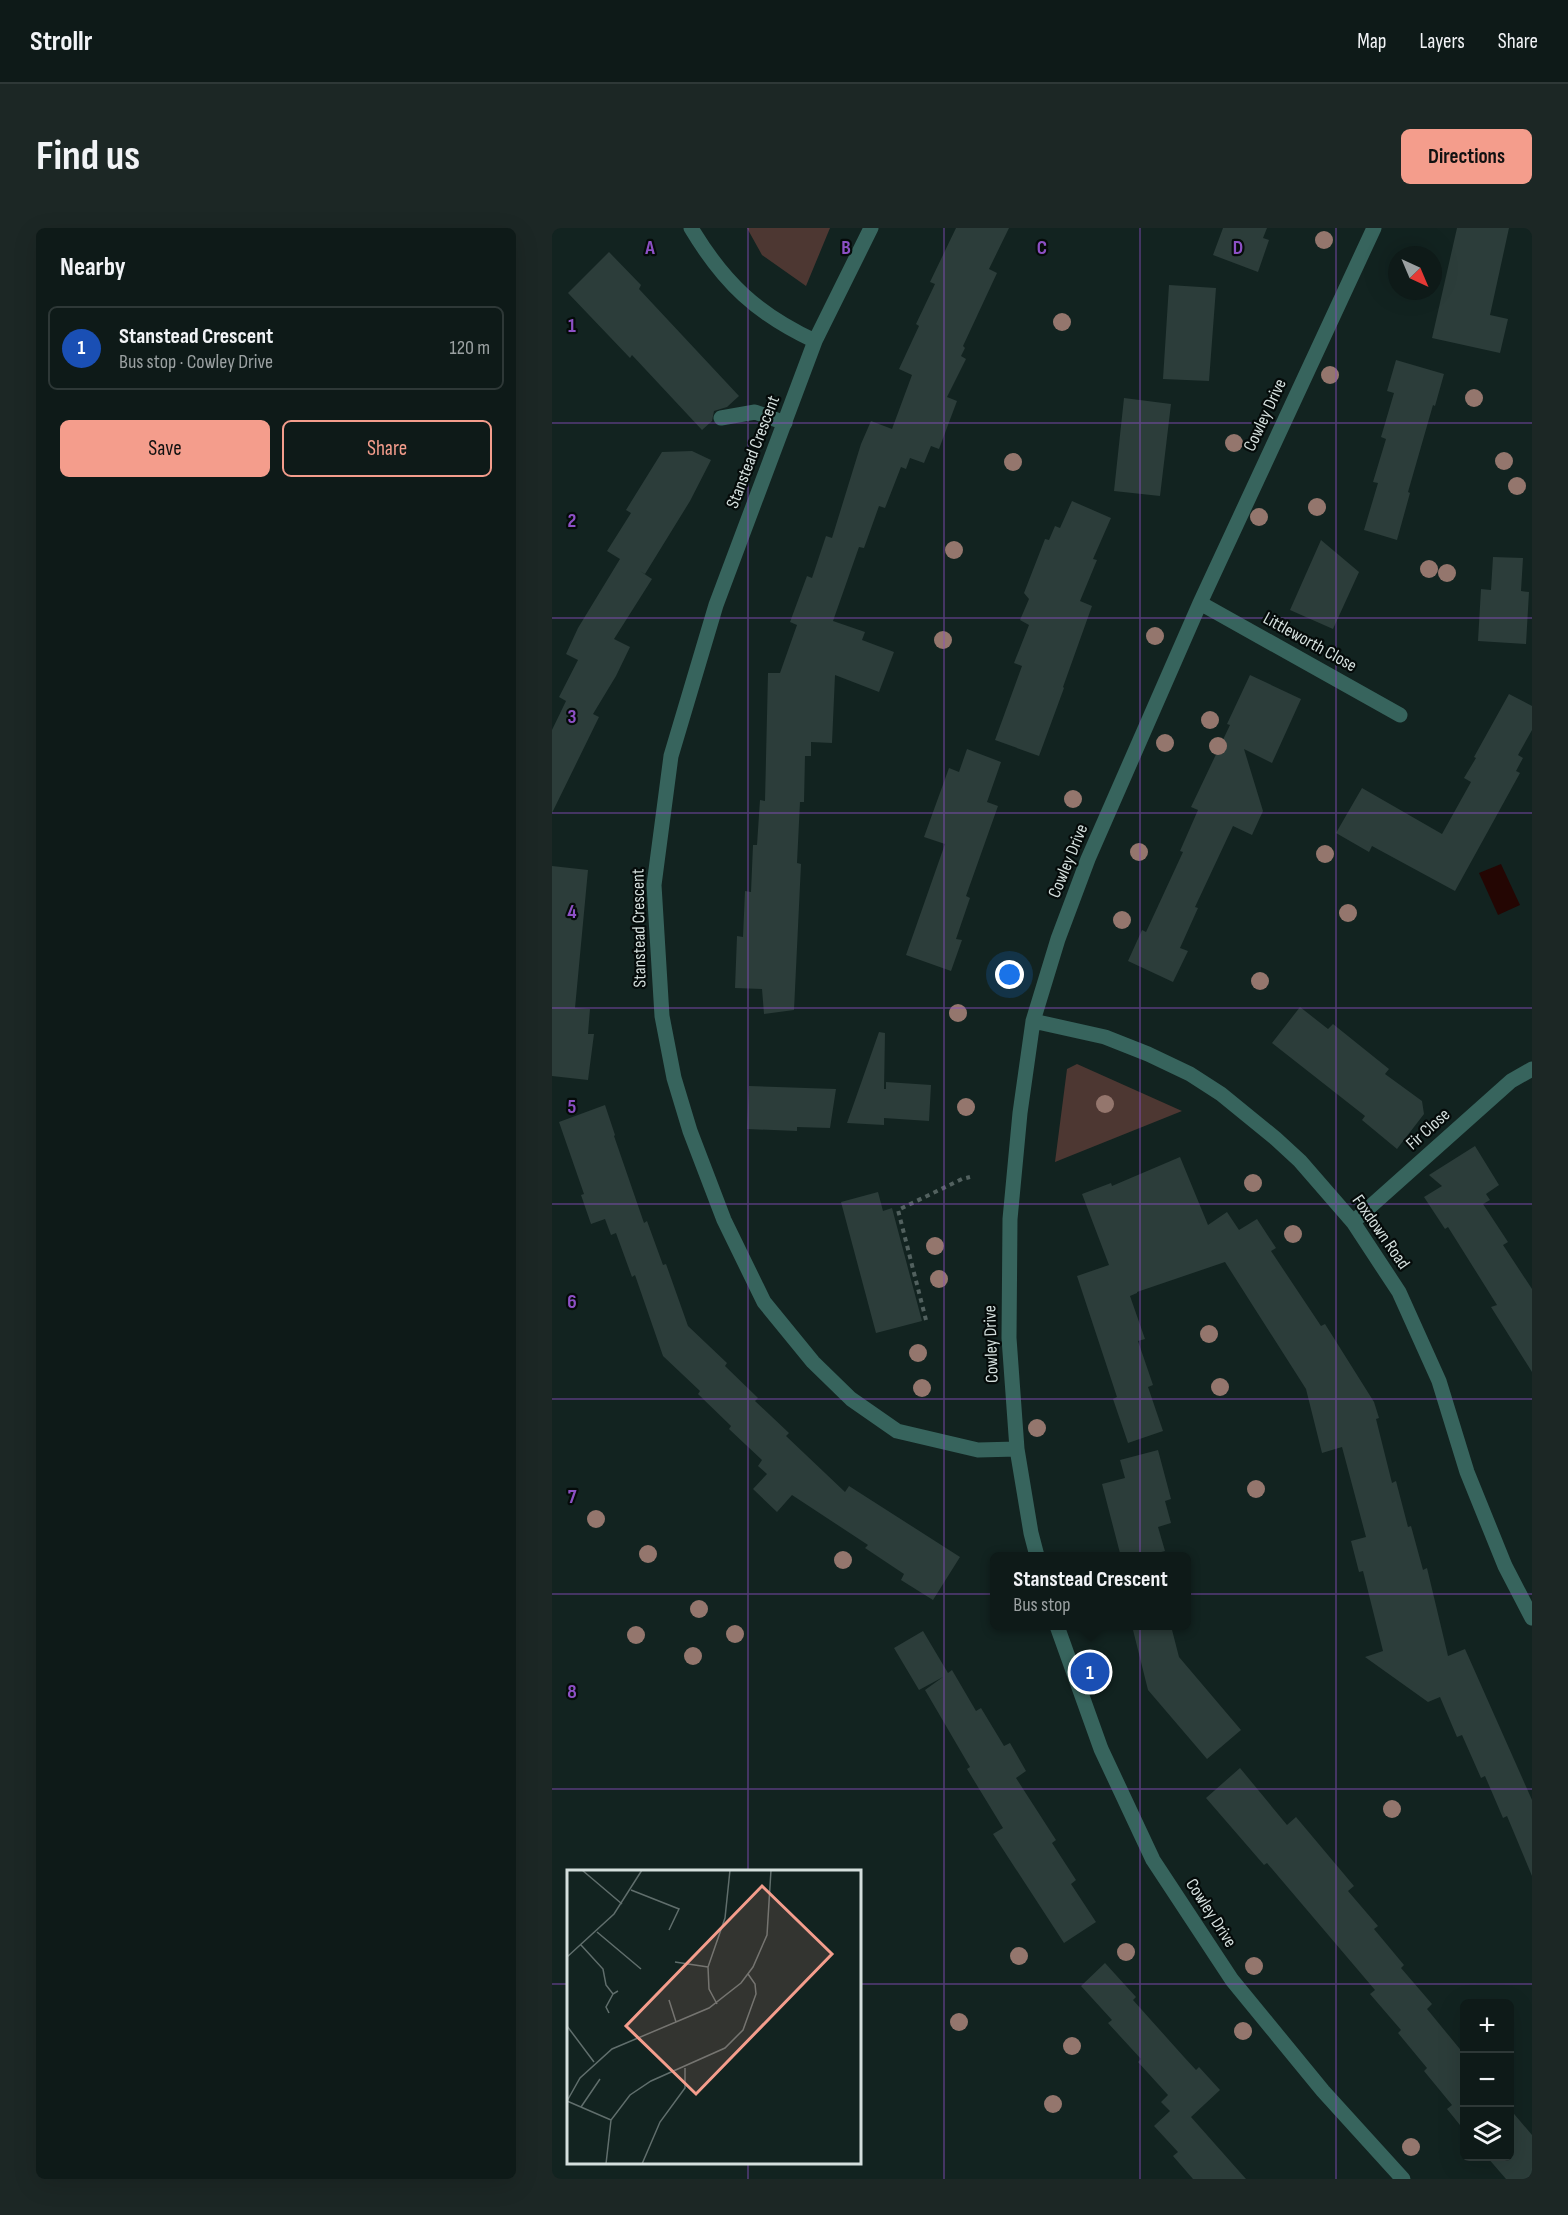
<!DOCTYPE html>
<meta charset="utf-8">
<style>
body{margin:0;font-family:"Sofia Sans Condensed",sans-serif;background:#1c2725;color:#f1f3f6}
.controls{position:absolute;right:18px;bottom:18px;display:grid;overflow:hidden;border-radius:9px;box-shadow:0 6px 24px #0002}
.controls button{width:54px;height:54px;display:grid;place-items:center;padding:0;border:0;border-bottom:2px solid #2e3837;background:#0e1a18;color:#f1f3f6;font:30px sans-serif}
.compass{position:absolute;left:836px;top:18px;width:54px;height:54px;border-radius:50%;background:#0e1a18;box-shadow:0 6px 24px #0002;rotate:136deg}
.you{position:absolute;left:458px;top:747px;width:21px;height:21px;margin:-15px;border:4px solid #fff;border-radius:50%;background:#1a73e8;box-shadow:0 0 0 9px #1a73e833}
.badge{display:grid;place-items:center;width:39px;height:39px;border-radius:50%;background:#f49d8c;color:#fff;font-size:20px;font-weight:700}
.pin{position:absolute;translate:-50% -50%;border:3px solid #fff;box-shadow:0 2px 6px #0006}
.popup{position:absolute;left:438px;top:1324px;width:201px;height:78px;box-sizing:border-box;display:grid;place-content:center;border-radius:9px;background:#0e1a18;filter:drop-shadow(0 2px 4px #0005);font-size:20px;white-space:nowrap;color:#9ba1a2}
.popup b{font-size:22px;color:#f1f3f6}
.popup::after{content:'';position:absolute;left:50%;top:100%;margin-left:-12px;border:12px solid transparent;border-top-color:#0e1a18}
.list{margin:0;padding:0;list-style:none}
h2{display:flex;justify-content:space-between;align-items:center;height:78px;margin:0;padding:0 24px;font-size:26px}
h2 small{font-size:20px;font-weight:400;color:#9ba1a2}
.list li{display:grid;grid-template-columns:39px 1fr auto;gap:18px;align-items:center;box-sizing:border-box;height:84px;margin:0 12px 12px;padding:0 12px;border:2px solid #2e3837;border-radius:9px}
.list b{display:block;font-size:22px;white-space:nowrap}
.list p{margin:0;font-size:20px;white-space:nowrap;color:#9ba1a2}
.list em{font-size:20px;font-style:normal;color:#9ba1a2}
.actions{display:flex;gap:12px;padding:18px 24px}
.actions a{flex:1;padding:14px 0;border:2px solid #f49d8c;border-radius:9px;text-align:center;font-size:21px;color:#f49d8c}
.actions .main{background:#f49d8c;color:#111}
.icon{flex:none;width:33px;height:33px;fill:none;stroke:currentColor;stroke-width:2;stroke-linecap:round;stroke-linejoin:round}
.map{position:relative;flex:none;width:980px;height:1951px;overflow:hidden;border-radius:9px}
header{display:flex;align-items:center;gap:36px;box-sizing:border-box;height:84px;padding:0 30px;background:#0e1a18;border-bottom:2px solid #2e3837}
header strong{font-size:28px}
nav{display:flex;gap:33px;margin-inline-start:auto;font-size:21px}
.intro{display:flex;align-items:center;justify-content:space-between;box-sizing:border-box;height:144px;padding:0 36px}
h1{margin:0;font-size:42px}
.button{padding:15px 27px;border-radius:9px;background:#f49d8c;color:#111;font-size:21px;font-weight:700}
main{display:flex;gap:36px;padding:0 36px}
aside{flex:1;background:#0e1a18;border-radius:9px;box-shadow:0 6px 24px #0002}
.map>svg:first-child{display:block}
.green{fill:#4d3732}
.water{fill:#240603}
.building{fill:#2c3d3a}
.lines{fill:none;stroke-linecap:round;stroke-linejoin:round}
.path{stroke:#52615f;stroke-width:4;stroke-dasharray:4.5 4.5;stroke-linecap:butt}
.lane{stroke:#37645d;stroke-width:15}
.street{stroke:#37645d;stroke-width:15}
.tree{fill:#94766d}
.grid{fill:none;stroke:#8d50c5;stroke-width:1.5;stroke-opacity:0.55}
.labels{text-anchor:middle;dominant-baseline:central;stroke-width:4.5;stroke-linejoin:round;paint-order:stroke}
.street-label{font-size:18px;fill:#d4dfdd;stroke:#050b0a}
.inset-road{fill:none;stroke:#606e6c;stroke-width:1.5}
.view{fill:#f49d8c;fill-opacity:0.15;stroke:#f49d8c;stroke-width:3}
.inset-edge{fill:none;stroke:#d4dfdd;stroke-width:3}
.grid-label{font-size:20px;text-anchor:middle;font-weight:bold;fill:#8d50c5;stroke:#050b0a;stroke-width:4.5;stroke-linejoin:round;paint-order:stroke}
</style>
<header>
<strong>Strollr</strong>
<nav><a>Map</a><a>Layers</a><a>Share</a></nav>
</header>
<div class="intro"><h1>Find us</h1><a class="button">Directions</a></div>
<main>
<aside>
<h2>Nearby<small></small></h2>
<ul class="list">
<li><span class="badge" style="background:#1a4fb4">1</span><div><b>Stanstead Crescent</b><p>Bus stop · Cowley Drive</p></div><em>120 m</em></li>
</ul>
<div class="actions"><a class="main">Save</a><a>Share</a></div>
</aside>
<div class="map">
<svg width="980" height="1951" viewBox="0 0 980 1951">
<rect width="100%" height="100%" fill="#122320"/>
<path class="green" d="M195,0H278L254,58L210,27Z
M525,836L630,883L503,934L515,841Z"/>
<path class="water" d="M949,636L968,677L946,687L927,645Z"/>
<path class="building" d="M404,0H457L437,41L445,45L411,118L413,120L409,128L414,131L395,169L405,173L387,221L379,218L372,235L358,230L354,241L349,239L333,280L327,278L312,320L307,319L281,393L313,404L310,412L342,424L327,464L283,447L280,515L259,514V528H253L252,574H248L245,635L249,636L242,782L212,786L210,761L183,760L185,708L191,709L193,663L199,664L201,617H205L208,572L213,573L216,445H228L245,397L238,394L255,348L260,350L274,308L280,310L309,216L319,193L340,201L360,147L347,141L367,98L364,96L383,56L378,54Z
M671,0H715L711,10L717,12L706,44L661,27Z
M905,0H957L938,87L956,91L948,125L880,110Z
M57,24L89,57L87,61L187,168L175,179L162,183L160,193L150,202L80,127L78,130L16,65Z
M617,57L664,60L657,153L611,151Z
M844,132L892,146L883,178L881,177L856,264L858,265L845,312L812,302L826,255L821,254L834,211L829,209L842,165L835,163Z
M572,170L619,176L608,268L562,263Z
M140,223L159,232L138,273L93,346L88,343L100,351L62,411L78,419L64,448L41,486L47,489L0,585V502L14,473L7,469L26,432L14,426L26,400L68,331L55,323L79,285L74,282L110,224Z
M520,273L559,290L541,331L545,332L528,373L540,378L511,459L512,460L487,528L443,512L470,438L462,435L477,397L468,392L477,371L472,365L493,311L497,312L503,298L508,300Z
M769,312L807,344L781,401L738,382Z
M941,329L971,330L969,363L977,364L974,416L926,413L929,361L939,362Z
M698,447L749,471L720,535L692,521L711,583L700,607L681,598L643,679L646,680L628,720L636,723L621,754L576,733L590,702L594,704L631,624L628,623L646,582L639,579L678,497L675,496Z
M957,466L980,478V502L966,527L971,530L964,543L968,545L903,663L820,618L817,624L784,605L810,560L890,606L919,554L912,550L924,530L922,529Z
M415,521L449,534L435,574L446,578L414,668L418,670L404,711L410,712L399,743L354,727L393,616L372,609L397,540L407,544Z
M0,638L36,642L23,780L38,781L36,806H42L36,852L0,848Z
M748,779L776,801L781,796L837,841L833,846L870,873L872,886L845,921L810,892L813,888L720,815Z
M327,804L333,805L332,861H334V854L379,857L377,893L332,890V897L295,895Z
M197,858L284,861L278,900L245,899V903L195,901Z
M53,877L63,907L62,908L92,995L95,993L111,1037L114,1036L136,1098L175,1135L173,1138L206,1170L203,1173L237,1205L234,1208L293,1264L297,1258L408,1329L381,1372L349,1352L352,1346L313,1320L316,1317L240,1267L225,1284L201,1261L215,1246L206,1238L210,1232L177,1201L179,1198L146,1166L148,1163L111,1128L83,1047L80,1049L64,1005L59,1007L53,991L39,996L29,967L32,966L7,894Z
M923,918L947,957L934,966L938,972L931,976L956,1014L951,1017L980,1061V1144L939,1079L945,1077L896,999L893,1001L872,969L890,958L877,947Z
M628,929L656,997L675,984L687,1002L705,991L724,1020L719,1023L769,1098L773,1096L822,1174L827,1190L824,1191L840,1255L844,1253L856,1299L859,1298L871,1342L875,1340L896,1428L913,1421L980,1572V1648L955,1588L951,1590L933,1548L929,1550L910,1507L905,1509L888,1469L876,1474L813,1429L831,1423L811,1343L807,1344L799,1313L814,1309L790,1219L770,1225L754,1161L673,1034L585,1064V1065L578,1068L593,1111L586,1113L601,1157L596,1159L611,1203L576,1215L561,1171L565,1169L525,1048L557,1037L530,966L559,955L560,958Z
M326,964L331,983L340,980L370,1093L324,1105L289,974Z
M606,1222L619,1271L613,1273L619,1295L606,1299L613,1323L590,1329H569L550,1256L573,1250L568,1232Z
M580,1398H619L627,1429L689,1502L655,1531L596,1462Z
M371,1403L396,1445L400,1442L424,1483L429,1480L452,1518L458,1515L474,1543L464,1550L504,1612L500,1615L524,1652L519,1656L544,1694L512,1715L441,1606L451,1600L415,1541L418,1539L373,1462L391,1449L367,1462L342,1420Z
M688,1540L735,1597L744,1589L802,1658L796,1663L826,1698L822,1701L852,1737L849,1740L880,1776L875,1781L912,1826V1902L895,1881L900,1877L872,1843L875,1840L846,1805L849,1802L818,1766L823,1762L715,1635L712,1637L654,1570Z
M553,1735L584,1769L581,1772L632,1829L644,1842L647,1839L668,1862L639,1889L694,1951H641L621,1928L626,1924L602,1898L618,1883L609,1874L616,1867L586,1834L589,1831L556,1795L560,1792L529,1758Z
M957,1880L980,1907V1951H954L935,1929H957Z"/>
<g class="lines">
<path class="path" d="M374,1092L346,982L410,951L418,949"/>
<path class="lane" d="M169,190L203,184L233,195"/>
<path class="street" d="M139,0C172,55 205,86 263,113
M319,0L263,113L164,377L119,528L102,657L110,788L122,850L138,903L172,992L212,1074L261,1134L299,1171L345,1203L426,1222L465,1221
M648,375L848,487
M481,793L553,809L596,826L638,846L669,866L723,910L748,933L801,994L847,1064L887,1153L915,1244L953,1338L980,1390
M801,994L959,853L980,841
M485,1328L479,1305L465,1221L457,1110L458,991L468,885L481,793L506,711L536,631L648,375L822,0
M505,1398L549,1521L601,1632L680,1752L771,1863L851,1951"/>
</g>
<g class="tree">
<circle cx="772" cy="12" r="9"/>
<circle cx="510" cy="94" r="9"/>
<circle cx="778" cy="147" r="9"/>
<circle cx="922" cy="170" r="9"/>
<circle cx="682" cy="215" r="9"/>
<circle cx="952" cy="233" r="9"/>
<circle cx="461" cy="234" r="9"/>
<circle cx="965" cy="258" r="9"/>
<circle cx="765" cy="279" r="9"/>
<circle cx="707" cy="289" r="9"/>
<circle cx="402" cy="322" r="9"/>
<circle cx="877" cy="341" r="9"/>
<circle cx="895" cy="345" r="9"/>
<circle cx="603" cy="408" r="9"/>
<circle cx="391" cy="412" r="9"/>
<circle cx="658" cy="492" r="9"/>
<circle cx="613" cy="515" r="9"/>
<circle cx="666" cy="518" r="9"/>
<circle cx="521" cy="571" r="9"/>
<circle cx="587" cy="624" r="9"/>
<circle cx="773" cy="626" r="9"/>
<circle cx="796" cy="685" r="9"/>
<circle cx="570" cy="692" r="9"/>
<circle cx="708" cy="753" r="9"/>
<circle cx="406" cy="785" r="9"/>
<circle cx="553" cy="876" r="9"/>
<circle cx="414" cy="879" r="9"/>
<circle cx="701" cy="955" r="9"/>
<circle cx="741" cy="1006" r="9"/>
<circle cx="383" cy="1018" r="9"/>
<circle cx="387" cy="1051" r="9"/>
<circle cx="657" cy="1106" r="9"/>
<circle cx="366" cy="1125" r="9"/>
<circle cx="668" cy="1159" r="9"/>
<circle cx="370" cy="1160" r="9"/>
<circle cx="485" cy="1200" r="9"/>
<circle cx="704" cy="1261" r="9"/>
<circle cx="44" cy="1291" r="9"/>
<circle cx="96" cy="1326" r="9"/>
<circle cx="291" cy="1332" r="9"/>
<circle cx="147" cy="1381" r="9"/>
<circle cx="183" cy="1406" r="9"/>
<circle cx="84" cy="1407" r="9"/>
<circle cx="141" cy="1428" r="9"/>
<circle cx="840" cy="1581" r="9"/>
<circle cx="574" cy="1724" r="9"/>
<circle cx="467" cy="1728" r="9"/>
<circle cx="702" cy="1738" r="9"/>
<circle cx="407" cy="1794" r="9"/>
<circle cx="691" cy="1803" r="9"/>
<circle cx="520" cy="1818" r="9"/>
<circle cx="501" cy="1876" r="9"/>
<circle cx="859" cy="1919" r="9"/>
</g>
<path class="grid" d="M196,0V1644M392,0V1951M588,0V1951M784,0V1951M0,195H980M0,390H980M0,585H980M0,780H980M0,976H980M0,1171H980M0,1366H980M0,1561H980M0,1756H16M308,1756H980M196,1934V1951"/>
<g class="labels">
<g class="street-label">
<text transform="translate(713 187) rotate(-65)">Cowley Drive</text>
<text transform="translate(201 224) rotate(-69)">Stanstead Crescent</text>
<text transform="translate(758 414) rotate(29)">Littleworth Close</text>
<text transform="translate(516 633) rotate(-68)">Cowley Drive</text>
<text transform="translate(87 700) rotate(-91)">Stanstead Crescent</text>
<text transform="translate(876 901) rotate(-42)">Fir Close</text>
<text transform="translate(829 1004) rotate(55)">Foxdown Road</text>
<text transform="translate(439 1116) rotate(-92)">Cowley Drive</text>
<text transform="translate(659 1685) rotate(57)">Cowley Drive</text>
</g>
</g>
<g transform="translate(15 1642)">
<rect width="294" height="294" fill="#122320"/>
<path class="inset-road" d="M15,0L55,34M64,20L112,39L102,60M30,62L74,99M14,75L36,99L39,115L46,124L51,121M0,87L47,44L75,0M108,92L141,97M102,130L109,152M150,134L142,119L141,97L158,48L163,0M42,143L39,137L46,124M0,156L27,192M0,231L13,208L45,179L142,138L174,113L186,97L200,65L204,0M0,231L44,250M14,237L33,209M39,294L44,250L63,225L84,211L158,178L176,160L189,124L188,114L181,104M75,294L93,252L118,218V198"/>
<path class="view" d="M195,16L265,84L129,224L59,156Z"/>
<rect width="294" height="294" class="inset-edge"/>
</g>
<g class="grid-label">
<text x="98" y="26">A</text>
<text x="294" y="26">B</text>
<text x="490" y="26">C</text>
<text x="686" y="26">D</text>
<text x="20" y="104">1</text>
<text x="20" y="299">2</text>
<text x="20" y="495">3</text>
<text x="20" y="690">4</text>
<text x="20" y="885">5</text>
<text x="20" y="1080">6</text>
<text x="20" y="1275">7</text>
<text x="20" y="1470">8</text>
</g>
</svg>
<div class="controls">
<button>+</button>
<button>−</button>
<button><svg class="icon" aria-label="layers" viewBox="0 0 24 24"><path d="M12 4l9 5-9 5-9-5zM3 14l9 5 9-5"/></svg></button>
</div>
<svg class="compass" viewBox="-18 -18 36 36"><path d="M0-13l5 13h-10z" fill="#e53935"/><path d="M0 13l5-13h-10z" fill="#9ba1a2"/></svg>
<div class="you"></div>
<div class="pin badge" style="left:538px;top:1444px;background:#1a4fb4">1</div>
<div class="popup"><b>Stanstead Crescent</b>Bus stop</div>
</div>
</main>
